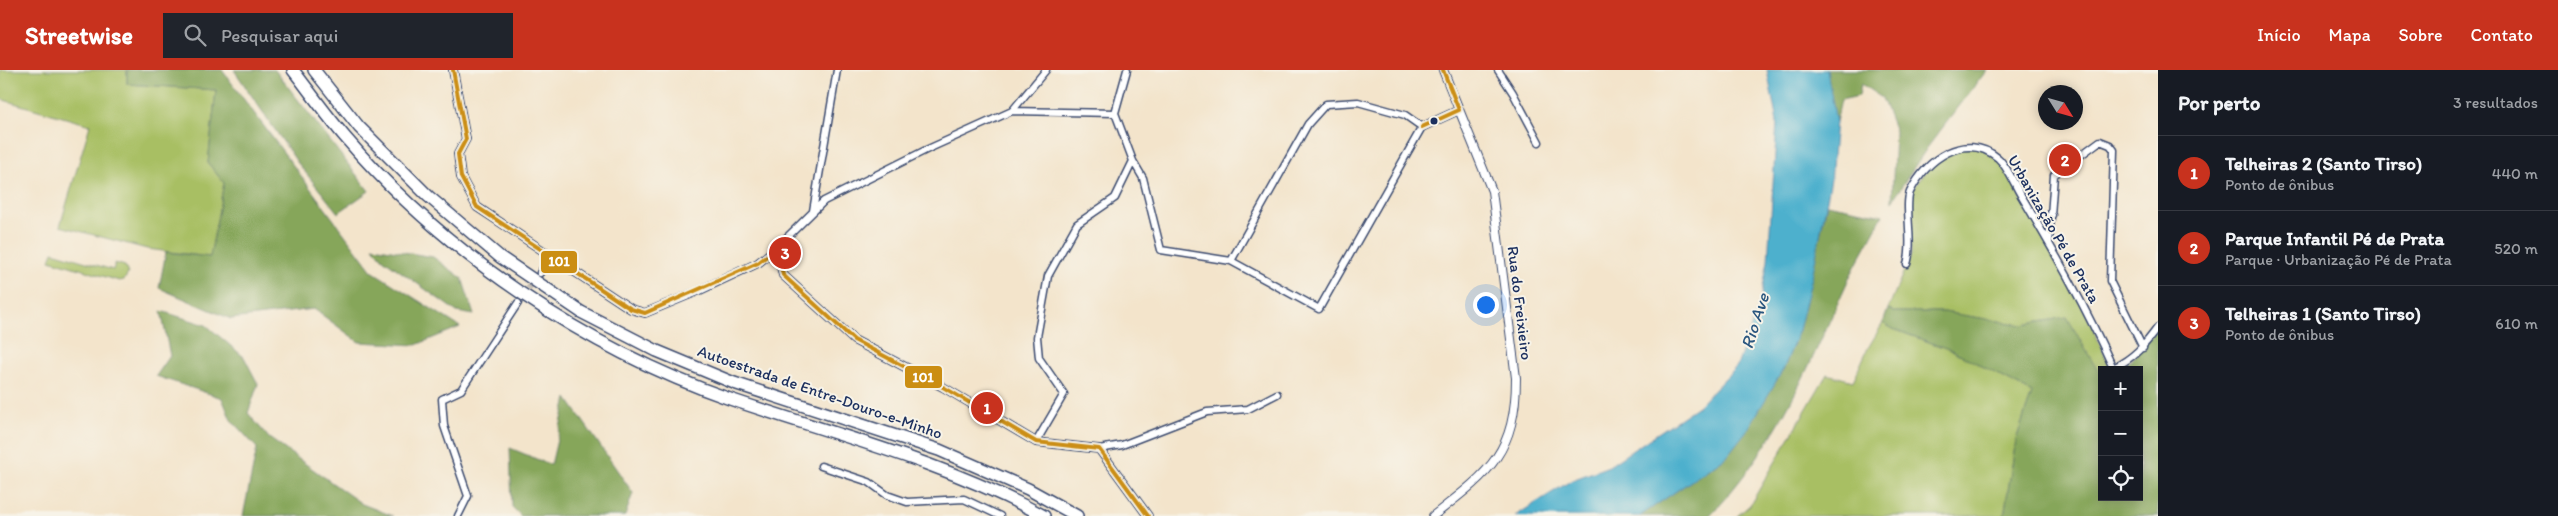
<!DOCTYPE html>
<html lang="pt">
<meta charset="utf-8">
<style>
body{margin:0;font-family:Itim,sans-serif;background:#20242c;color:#f1f3f6}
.controls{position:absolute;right:15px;bottom:15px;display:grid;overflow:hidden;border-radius:0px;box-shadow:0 2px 12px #0003}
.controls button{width:45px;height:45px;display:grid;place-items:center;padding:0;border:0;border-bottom:1px solid #363941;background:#171b24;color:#f1f3f6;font:25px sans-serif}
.compass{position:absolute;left:2038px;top:15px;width:45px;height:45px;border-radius:50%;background:#171b24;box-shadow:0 2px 12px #0003;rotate:127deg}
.you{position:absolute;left:1485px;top:234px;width:18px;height:18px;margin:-12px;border:4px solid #fff;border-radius:50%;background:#1a73e8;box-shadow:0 0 0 8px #1a73e833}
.badge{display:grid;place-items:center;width:32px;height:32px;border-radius:50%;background:#c8321e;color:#fff;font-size:16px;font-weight:700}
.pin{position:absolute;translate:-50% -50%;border:2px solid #fff;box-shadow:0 1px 5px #0006}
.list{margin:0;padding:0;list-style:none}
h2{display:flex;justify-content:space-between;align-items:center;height:65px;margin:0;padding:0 20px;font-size:21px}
h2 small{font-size:16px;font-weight:400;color:#9ea1a6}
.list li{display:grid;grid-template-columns:32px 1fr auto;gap:15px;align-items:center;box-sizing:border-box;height:75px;padding:0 20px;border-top:1px solid #363941}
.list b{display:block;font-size:19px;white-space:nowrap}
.list p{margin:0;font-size:16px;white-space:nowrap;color:#9ea1a6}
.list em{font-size:16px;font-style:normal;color:#9ea1a6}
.icon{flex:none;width:28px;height:28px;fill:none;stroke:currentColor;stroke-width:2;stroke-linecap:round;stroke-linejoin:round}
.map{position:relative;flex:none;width:2158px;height:446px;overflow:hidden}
header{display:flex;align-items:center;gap:30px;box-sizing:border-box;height:70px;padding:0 25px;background:#c8321e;color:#fff}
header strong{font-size:24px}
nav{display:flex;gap:28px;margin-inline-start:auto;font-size:18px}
.search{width:350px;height:45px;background:#20242c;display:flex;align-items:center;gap:12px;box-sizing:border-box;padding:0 18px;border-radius:0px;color:#9ea1a6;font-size:19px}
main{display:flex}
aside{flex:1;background:#171b24}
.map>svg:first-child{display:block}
.green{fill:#a8bf64;stroke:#627761}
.forest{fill:#86a65a;stroke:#506a5c}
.water{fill:#4eb0cd;stroke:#347096}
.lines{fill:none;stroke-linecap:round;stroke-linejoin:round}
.minor-tunnel{stroke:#c8c0b5;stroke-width:6;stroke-dasharray:6 3;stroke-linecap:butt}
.minor-casing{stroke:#3b4a6e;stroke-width:9}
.tertiary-casing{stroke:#3b4a6e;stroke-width:10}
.motorway-casing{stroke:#3b4a6e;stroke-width:14}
.minor{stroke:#fff;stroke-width:6}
.tertiary{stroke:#fff;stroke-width:8}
.motorway{stroke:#fff;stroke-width:11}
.bus-1-casing{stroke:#f7f3e8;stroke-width:8}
.bus-1{stroke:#cb8e13;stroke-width:4}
.bus-dot{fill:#1b2f5e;stroke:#f7f3e8;stroke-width:2}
.labels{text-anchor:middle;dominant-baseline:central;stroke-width:4;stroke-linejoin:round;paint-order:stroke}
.street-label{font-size:16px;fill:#1b2f5e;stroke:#f7f3e8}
.water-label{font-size:18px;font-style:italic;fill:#2a567f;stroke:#f7f3e8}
.line-badge{stroke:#f7f3e8;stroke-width:2}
.badge-label{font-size:14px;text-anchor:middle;font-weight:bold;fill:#fff}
</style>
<header>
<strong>Streetwise</strong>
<div class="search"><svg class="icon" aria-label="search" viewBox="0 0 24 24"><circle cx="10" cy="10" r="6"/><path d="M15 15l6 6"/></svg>Pesquisar aqui</div>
<nav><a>Início</a><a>Mapa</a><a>Sobre</a><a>Contato</a></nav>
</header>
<main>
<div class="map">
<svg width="2158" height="446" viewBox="0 0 2158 446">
<rect width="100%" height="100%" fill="#f7f3e8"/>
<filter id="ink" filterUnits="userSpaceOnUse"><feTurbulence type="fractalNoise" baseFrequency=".02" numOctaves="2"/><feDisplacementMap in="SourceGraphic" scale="10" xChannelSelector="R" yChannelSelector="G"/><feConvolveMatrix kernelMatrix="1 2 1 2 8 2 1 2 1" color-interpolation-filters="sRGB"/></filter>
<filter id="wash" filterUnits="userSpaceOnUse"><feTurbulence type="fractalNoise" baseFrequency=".0096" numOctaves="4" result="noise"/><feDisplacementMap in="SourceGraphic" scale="20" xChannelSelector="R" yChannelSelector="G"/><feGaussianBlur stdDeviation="1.12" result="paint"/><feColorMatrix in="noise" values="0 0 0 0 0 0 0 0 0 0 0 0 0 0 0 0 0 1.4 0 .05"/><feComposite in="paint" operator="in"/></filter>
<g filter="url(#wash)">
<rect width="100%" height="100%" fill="#f3e4cb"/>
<path class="green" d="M0,0H127V14L216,20L208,93L224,113L210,187L147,179L60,156L90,55L0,29Z
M1961,77H1980L1999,90L2075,219L2112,300H2102V304H2099L2067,247L2023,255L1943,242H1893L1888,239L1911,184L1909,124L1935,89Z
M53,182L113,200L115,193L125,196L128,204L124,210L119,211L50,190Z
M1883,253L1893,259L1954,281L2032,323L2016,370L2004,446H1737L1750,435L1827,304L1853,311L1868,278Z"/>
<path class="forest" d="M127,0H222L372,201L460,257L416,275L359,272L314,239L231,249L159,218L166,182L210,187L224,113L208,93L216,20L127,14Z
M234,0H275L369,121L338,143L297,92Z
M1825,0H1987L1927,78L1892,131L1895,61L1882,28L1861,14L1859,26L1841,30L1836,52Z
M1827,134L1883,145C1869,172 1853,198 1841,226C1803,309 1774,379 1709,446H1640L1726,387L1784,298L1799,260Z
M373,177L433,187L462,208L474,245L457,242L383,189Z
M1888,239L1893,242H1943L2023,255L2067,247L2099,303L2102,304V427H2139V300H2112L2130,291L2158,257V446H2004L2016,370L2032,323L1954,281L1893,259L1883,253Z
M161,241L206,255L244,287L258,314L248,343L269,368L362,434L393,446H243L257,378L231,350L222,328L156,306L170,286Z
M567,328L633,423L625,446H521L512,437L510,378L551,395Z"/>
<path class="water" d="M1767,0H1827L1836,52L1831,109L1812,207L1799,260L1784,298L1748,359L1726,387L1640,446H1515L1572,410L1609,396L1698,336L1737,296L1760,232L1768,191L1777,52Z"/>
</g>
<g filter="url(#ink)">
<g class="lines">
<path class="minor-tunnel" d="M523,226L536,208"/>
<defs>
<path id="minor" d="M1498,0L1513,23L1539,72
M1012,41L1115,43L1127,0
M1115,43L1133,91L1143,108L1161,180L1231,191L1319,239L1422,57L1405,45L1358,32L1326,34L1308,54L1231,191
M813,141L837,0
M2033,146L2043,148L2052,145
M2049,173L2054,105L2100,71L2110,75L2114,80L2110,211L2143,278
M773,181L824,131L928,79L1012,41L1046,0
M1907,194C1914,173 1904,136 1910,122C1926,89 1965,61 1998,88C2008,97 2015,116 2022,127C2055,183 2087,239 2113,298C2134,288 2145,275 2158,257
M540,203L551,187
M1036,372L1064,324L1039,288L1037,267L1048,206L1077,154L1115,128L1133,91
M1099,379L1122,375L1207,342L1248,339L1277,324
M821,396L869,412L887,425L907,432L964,429L1000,446
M458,446L468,426L444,356L442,329L461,320L518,233"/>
<path id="tertiary" d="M453,0L466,69L458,84L461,107L477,137L631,239L645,243L698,221L758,193L773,181L779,188L783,205L854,270L943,317L1036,372L1099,379L1148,446
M1422,57L1459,40
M1433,446C1488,403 1516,384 1516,308L1492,121L1443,0"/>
<path id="motorway" d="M293,0C310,22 327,46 345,67C444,183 586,279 730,329C836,365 945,392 1044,446
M314,0L359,57L428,126L500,187L581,242L657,281L734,313L939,380L1028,419L1077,446"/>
</defs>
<use href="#minor" class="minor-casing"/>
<use href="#tertiary" class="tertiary-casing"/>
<use href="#motorway" class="motorway-casing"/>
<use href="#minor" class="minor"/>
<use href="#tertiary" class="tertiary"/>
<use href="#motorway" class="motorway"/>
<defs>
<path id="bus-1" d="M453,0L466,69L458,84L461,107L477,137L631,239L645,243L758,193L773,181
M1443,0L1459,40
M1422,57L1459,40
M773,181L779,188L783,205L854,270L943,317L1036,372L1099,379L1148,446"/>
</defs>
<use href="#bus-1" class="bus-1-casing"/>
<use href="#bus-1" class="bus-1"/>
</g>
</g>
<circle class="bus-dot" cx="1434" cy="51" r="4.5"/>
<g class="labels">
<g class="street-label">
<text transform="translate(2054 159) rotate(60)">Urbanização Pé de Prata</text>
<text transform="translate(1520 233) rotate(83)">Rua do Freixieiro</text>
<text transform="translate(820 322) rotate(19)">Autoestrada de Entre-Douro-e-Minho</text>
</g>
<g class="water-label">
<text transform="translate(1755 251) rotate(-72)">Rio Ave</text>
</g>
</g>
<g class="line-badge">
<rect x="540" y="180" width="38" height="24" rx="5" fill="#cb8e13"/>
<rect x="904" y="295" width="39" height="24" rx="5" fill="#cb8e13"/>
</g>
<g class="badge-label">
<text x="559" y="196">101</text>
<text x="923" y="312">101</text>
</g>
</svg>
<div class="controls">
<button>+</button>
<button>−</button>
<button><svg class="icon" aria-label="locate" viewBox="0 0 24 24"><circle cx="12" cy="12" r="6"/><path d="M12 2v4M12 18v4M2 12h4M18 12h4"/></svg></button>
</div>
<svg class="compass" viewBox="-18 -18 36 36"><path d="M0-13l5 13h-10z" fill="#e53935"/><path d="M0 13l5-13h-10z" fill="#9ea1a6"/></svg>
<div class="you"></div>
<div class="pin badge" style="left:987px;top:338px">1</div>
<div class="pin badge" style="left:2065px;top:90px">2</div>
<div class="pin badge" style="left:785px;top:183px">3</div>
</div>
<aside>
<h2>Por perto<small>3 resultados</small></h2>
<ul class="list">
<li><span class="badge">1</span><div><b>Telheiras 2 (Santo Tirso)</b><p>Ponto de ônibus</p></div><em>440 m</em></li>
<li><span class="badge">2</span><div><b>Parque Infantil Pé de Prata</b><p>Parque · Urbanização Pé de Prata</p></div><em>520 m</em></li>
<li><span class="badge">3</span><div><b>Telheiras 1 (Santo Tirso)</b><p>Ponto de ônibus</p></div><em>610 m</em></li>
</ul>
</aside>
</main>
